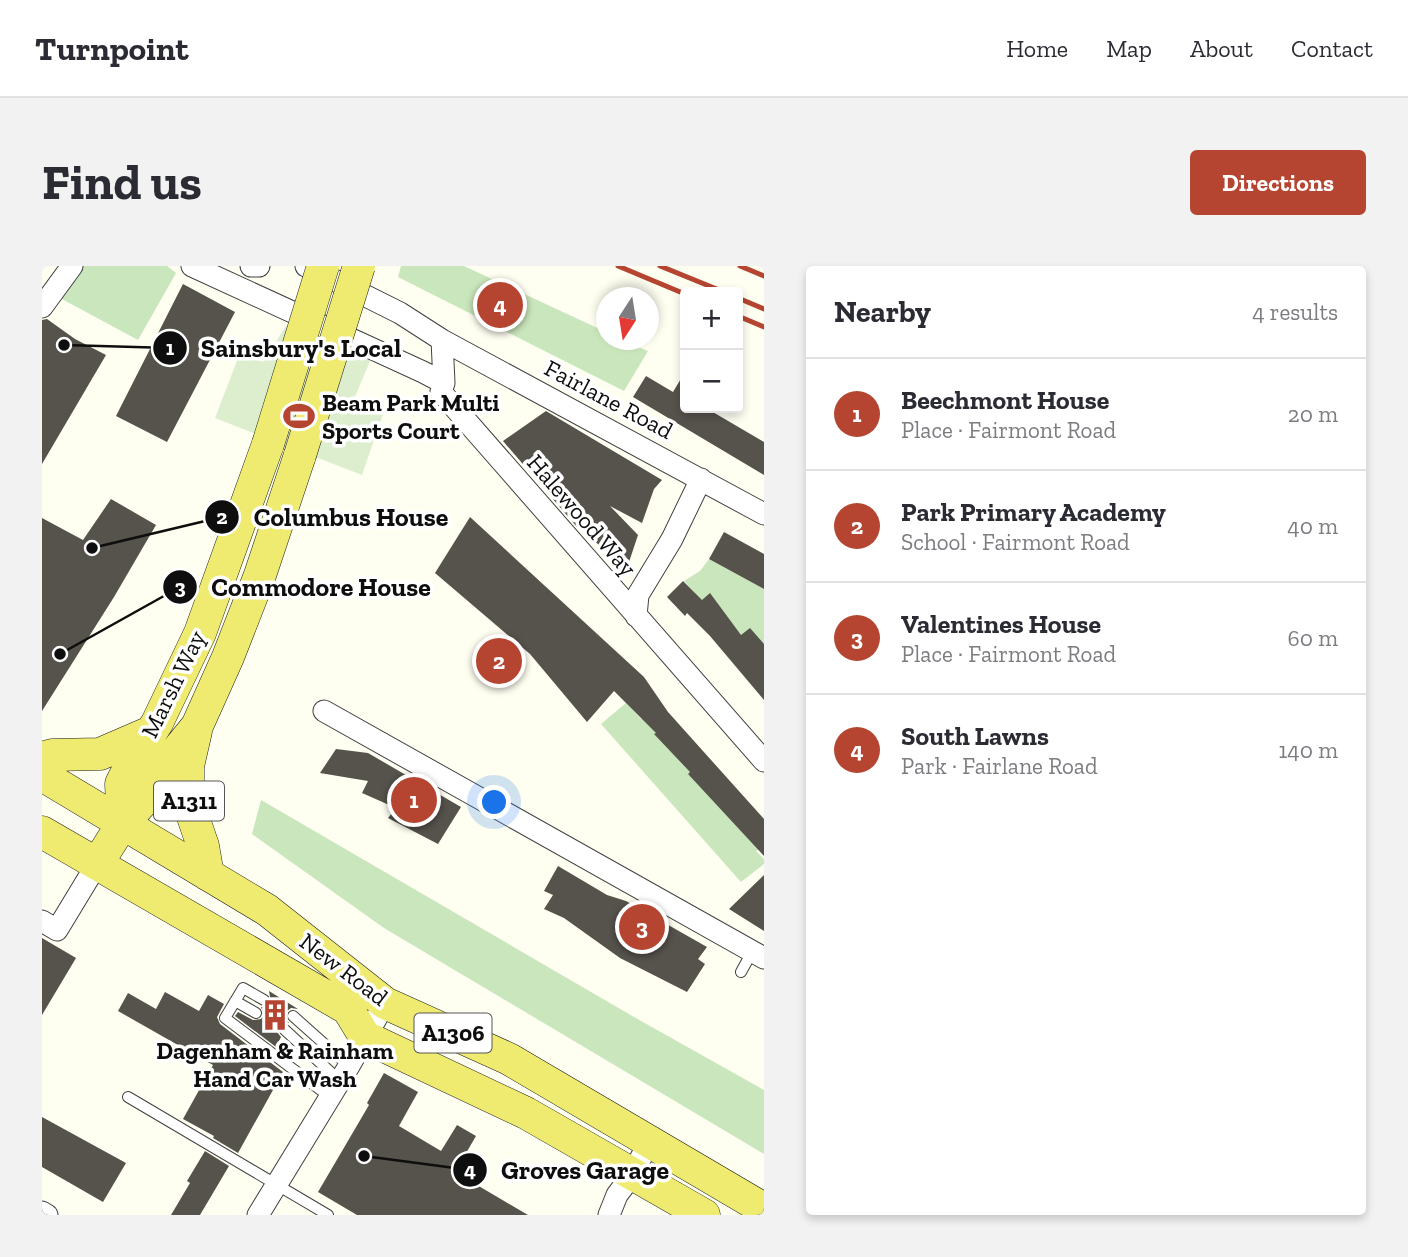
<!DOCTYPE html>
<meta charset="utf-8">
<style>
body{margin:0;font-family:"Zilla Slab",serif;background:#f2f2f3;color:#2b2b33}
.controls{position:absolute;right:21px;top:21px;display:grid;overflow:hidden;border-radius:7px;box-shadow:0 4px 10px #0003}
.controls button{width:63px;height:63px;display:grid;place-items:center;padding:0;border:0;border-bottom:2px solid #e1e1e2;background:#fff;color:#2b2b33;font:35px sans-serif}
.compass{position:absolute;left:554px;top:21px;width:63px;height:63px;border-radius:50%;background:#fff;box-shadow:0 4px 10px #0003;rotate:192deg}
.you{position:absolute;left:453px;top:537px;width:24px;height:24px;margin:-18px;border:5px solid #fff;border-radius:50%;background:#1a73e8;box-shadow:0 0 0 10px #1a73e833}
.badge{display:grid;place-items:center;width:46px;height:46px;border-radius:50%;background:#b54530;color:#fff;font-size:23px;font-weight:700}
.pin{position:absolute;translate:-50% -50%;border:4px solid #fff;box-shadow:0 2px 7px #0006}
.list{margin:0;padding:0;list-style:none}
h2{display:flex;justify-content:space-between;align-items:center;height:91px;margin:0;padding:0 28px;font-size:30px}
h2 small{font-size:23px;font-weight:400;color:#7c7c81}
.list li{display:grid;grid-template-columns:46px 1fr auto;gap:21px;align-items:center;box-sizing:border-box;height:112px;padding:0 28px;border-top:2px solid #e1e1e2}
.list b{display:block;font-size:26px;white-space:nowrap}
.list p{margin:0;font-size:23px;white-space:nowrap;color:#7c7c81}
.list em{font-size:23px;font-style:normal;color:#7c7c81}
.map{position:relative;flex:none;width:722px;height:949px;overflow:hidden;border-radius:7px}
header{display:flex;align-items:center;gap:42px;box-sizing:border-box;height:98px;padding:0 35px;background:#fff;border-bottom:2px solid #e1e1e2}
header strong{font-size:33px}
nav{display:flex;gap:38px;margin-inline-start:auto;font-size:24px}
.intro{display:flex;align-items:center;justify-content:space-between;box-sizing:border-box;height:168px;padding:0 42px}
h1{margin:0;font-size:49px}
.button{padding:18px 32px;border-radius:7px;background:#b54530;color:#fff;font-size:24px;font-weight:700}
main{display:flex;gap:42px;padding:0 42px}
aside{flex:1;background:#fff;border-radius:7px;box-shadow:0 4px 10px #0003}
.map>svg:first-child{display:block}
.green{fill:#cae6bc}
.pitch{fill:#dceece}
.building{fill:#56524c}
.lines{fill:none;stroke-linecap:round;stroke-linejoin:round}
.lane-casing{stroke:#414141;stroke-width:12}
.street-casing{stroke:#414141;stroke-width:23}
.primary-casing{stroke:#1f1f1f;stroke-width:33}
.lane{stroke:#fff;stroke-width:10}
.street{stroke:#fff;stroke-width:21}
.primary{stroke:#efea70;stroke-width:32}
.rail{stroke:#b54530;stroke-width:5}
.primary-bridge-casing{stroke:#1f1f1f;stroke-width:33;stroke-linecap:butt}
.primary-bridge{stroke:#efea70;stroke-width:32}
.labels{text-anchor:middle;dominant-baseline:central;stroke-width:7;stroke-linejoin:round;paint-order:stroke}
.shield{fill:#fff;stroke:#565656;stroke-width:2}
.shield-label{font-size:23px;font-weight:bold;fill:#0e0e0e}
.street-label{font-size:24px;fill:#0e0e0e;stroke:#fff}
.poi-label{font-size:24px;font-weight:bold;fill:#0e0e0e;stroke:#fff;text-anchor:start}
.leader{fill:none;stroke:#0e0e0e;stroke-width:2.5}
.callout-dot{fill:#0e0e0e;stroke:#fff;stroke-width:2.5}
.mark-label{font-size:21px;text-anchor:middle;font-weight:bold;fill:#fff}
.callout-label{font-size:26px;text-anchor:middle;font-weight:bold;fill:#0e0e0e;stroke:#fff;stroke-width:7;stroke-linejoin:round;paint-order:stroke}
</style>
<header>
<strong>Turnpoint</strong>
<nav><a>Home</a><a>Map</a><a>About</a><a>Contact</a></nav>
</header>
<div class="intro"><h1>Find us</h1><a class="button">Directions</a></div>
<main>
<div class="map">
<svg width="722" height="949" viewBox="0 0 722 949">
<rect width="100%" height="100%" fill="#fefef1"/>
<path class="green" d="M38,0H125L134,7L96,74L18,32Z
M359,0H422L564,66V74H580L606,85L582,125L356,11Z
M667,293L722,323V378L697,371L657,337L653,327L642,315L658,305Z
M584,437L599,453L604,449L616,465L613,468L651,504L646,508C671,532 692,560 719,582L714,585L722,593V598L699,616L559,458Z
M219,534L592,751L722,824V888L342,662L210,568Z"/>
<path class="pitch" d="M244,60L329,93L311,135L341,148L320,209L173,152L198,87L221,96Z"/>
<path class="building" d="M141,18L193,46L125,176L74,150Z
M5,53L33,73L64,89L0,198V54Z
M643,106V142H664L722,176V209L591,131L604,110L631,126Z
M504,145L620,214L612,223L600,257L568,240L596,269L584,305L537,260L535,261L461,175Z
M69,233L114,259L72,331L0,445V252L41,274Z
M428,251L602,411L626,446L722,553V590L646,508L648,506L612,468L614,467L572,425L545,456L488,388L393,307Z
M682,266L722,288V323L667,293Z
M641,315L660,334L668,327L699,369L708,362L722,378V434L668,370L645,347L643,350L625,331Z
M294,483L326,487L419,541L396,578L346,552L354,542L320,527L326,515L278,507Z
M516,600L565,629L584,635L665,681L656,693L663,698L645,726L578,692L522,652L502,643L511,629L502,625Z
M722,609V665L687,643Z
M0,672L34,692L0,749Z
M227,725L256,743L249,742L245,745L243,752L247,757L241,756L237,759L235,766L239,771L234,781L193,750L196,746L211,754L219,753L222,748L219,741H225L229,737Z
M123,726L157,745L166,729L182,738L175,751L178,758L241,806L196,887L171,872L172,870L141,853L171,799L76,745L86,727L114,743Z
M342,807L376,826L357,860L399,885L415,859L434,870L413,906L486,949H315L276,926L327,839L325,837Z
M0,851L84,897L61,936L0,901Z
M163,885L187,900L158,949H129L148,917L145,915Z"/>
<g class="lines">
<defs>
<path id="lane" d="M699,706L710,686
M222,734L201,722L183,752L288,831
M193,735L214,747
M251,750L307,800
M243,764L298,815
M86,831L286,949"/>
<path id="street" d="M150,0L381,106L402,117
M209,0H217
M264,0L358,47L400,74L722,248
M0,41L30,0
M400,74L402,117L399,126L722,495
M594,350L596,329L630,273L659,213
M282,445L722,692
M0,655L15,664L55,598
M0,946L5,949
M216,949L307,800L343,737
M567,949L575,929L590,909L607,876"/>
<path id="primary" d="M154,465L146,500V526L148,542L161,580L166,609
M0,492L10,489L58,488L109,466
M0,509L225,644L343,737L467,793L722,943
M81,557L79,518L91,494L115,457L158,367L226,178
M0,566L306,743L323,771L484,847L662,949
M55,598L81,557L103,533L120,503L155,460L186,391L218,309L258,189"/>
</defs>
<use href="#lane" class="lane-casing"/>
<use href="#street" class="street-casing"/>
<use href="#primary" class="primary-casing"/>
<use href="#lane" class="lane"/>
<use href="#street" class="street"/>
<use href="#primary" class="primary"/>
<path class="rail" d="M576,0L643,28
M618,0L682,26
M698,0L722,10
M696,32L722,43
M696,50L722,61"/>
<defs>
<path id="primary-bridge" d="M226,178L281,0
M258,189L317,0"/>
</defs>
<use href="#primary-bridge" class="primary-bridge-casing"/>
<use href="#primary-bridge" class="primary-bridge"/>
</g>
<defs>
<symbol id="stadium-bare" viewBox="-9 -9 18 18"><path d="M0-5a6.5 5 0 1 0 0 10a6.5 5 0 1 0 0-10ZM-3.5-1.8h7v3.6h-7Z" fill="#b54530" stroke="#fff" stroke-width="2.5" paint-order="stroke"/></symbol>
<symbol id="building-bare" viewBox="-9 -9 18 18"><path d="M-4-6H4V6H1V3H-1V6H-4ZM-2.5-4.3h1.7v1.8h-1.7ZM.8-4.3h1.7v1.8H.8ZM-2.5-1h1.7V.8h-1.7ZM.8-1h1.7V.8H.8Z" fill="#b54530" stroke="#fff" stroke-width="2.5" paint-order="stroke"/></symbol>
</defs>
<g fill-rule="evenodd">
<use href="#stadium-bare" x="235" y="128" width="44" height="44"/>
<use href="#building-bare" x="211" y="727" width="44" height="44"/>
</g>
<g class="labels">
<g class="shield">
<rect x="112" y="515.5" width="70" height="39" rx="5"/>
<rect x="372.5" y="747.5" width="77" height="39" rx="5"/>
</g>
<g class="shield-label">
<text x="147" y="535">A1311</text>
<text x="411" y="767">A1306</text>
</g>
<g class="street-label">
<text transform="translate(567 133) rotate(28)">Fairlane Road</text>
<text transform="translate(540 249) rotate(49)">Halewood Way</text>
<text transform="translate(131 418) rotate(-64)">Marsh Way</text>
<text transform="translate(302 703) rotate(37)">New Road</text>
</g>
<g class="poi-label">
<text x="280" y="136">Beam Park Multi<tspan x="280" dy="28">Sports Court</tspan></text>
<text x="233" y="784" text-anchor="middle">Dagenham &amp; Rainham<tspan x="233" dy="28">Hand Car Wash</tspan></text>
</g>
</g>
<path class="leader" d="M22 79L128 82M50 282L180 251M18 388L138 321M322 890L428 904"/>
<g class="callout-dot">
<circle cx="22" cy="79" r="7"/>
<circle cx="50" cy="282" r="7"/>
<circle cx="18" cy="388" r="7"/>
<circle cx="322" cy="890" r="7"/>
<circle cx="128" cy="82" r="18"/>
<circle cx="180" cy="251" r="18"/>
<circle cx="138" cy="321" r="18"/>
<circle cx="428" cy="904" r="18"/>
</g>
<g class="mark-label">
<text x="128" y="89">1</text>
<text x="180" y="258">2</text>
<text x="138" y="328">3</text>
<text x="428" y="911">4</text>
</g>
<g class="callout-label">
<text x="259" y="91">Sainsbury's Local</text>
<text x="309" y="260">Columbus House</text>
<text x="279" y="330">Commodore House</text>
<text x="543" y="913">Groves Garage</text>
</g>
</svg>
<div class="controls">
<button>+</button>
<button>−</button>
</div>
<svg class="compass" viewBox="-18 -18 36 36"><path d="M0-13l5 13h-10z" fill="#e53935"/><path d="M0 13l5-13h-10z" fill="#7c7c81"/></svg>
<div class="you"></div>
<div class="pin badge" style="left:372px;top:534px">1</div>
<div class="pin badge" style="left:457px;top:395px">2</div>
<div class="pin badge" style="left:600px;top:661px">3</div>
<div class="pin badge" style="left:458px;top:39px">4</div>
</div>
<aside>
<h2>Nearby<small>4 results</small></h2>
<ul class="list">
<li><span class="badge">1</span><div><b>Beechmont House</b><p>Place · Fairmont Road</p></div><em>20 m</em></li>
<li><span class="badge">2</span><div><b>Park Primary Academy</b><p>School · Fairmont Road</p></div><em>40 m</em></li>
<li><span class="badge">3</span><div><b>Valentines House</b><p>Place · Fairmont Road</p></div><em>60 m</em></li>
<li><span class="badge">4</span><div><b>South Lawns</b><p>Park · Fairlane Road</p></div><em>140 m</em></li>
</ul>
</aside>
</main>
